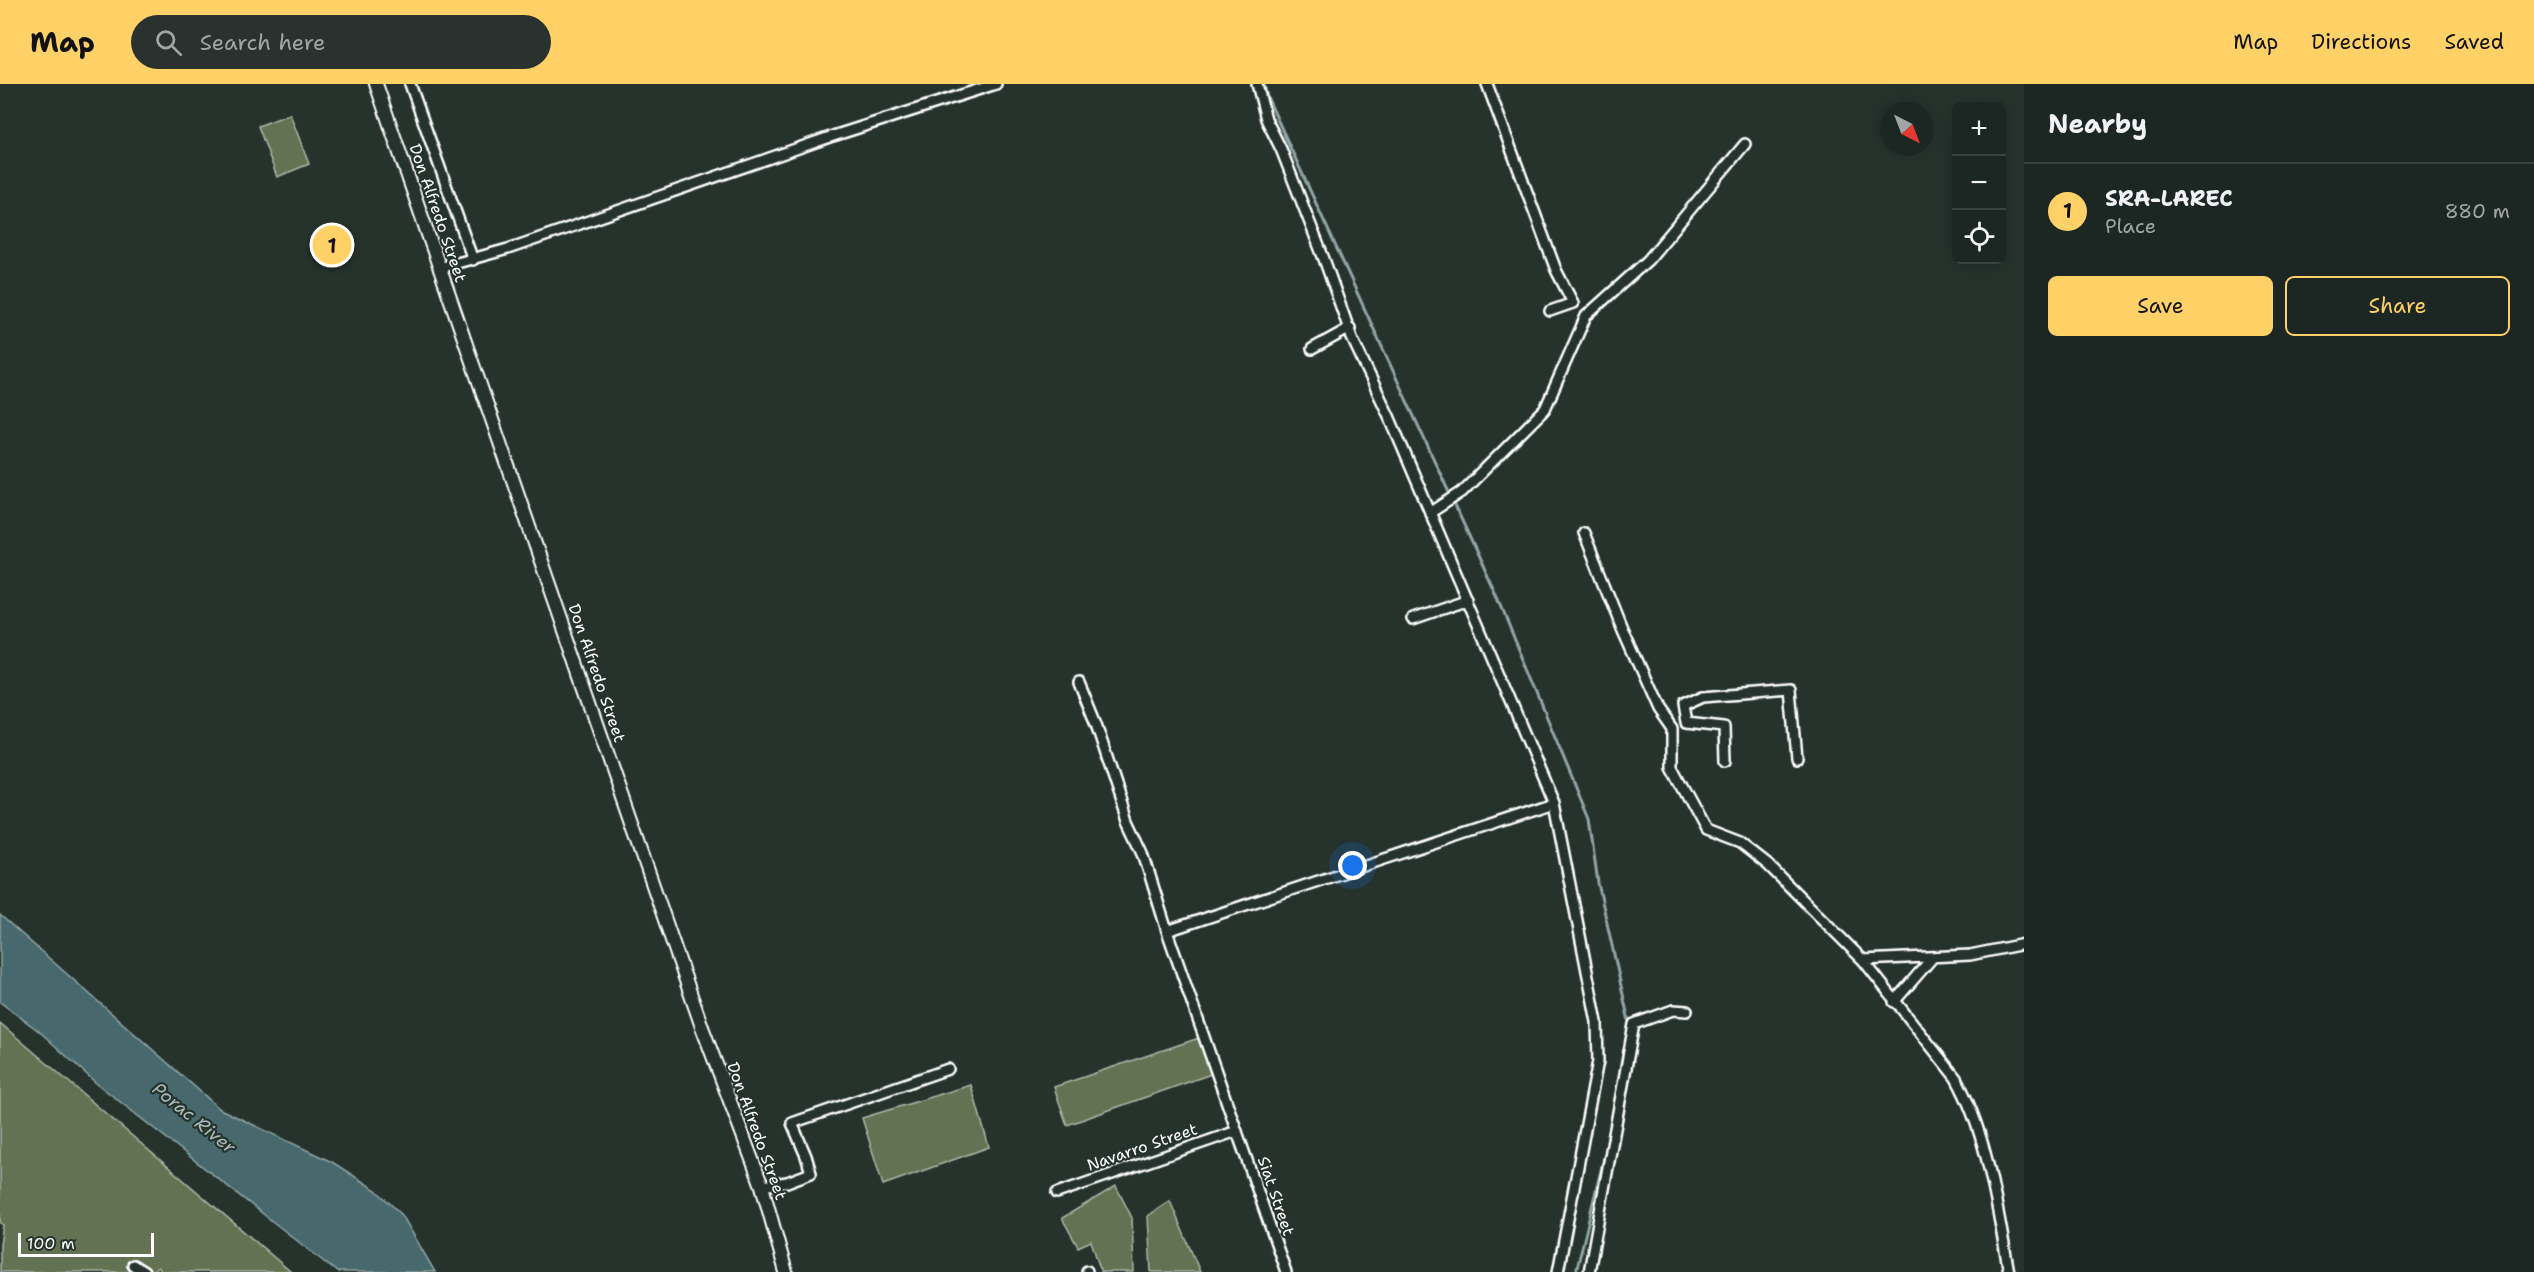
<!DOCTYPE html>
<meta charset="utf-8">
<style>
body{margin:0;font-family:"Shantell Sans",sans-serif;background:#29322f;color:#f1f3f6}
.controls{position:absolute;right:18px;top:18px;display:grid;overflow:hidden;border-radius:9px;box-shadow:0 3px 15px #0003}
.controls button{width:54px;height:54px;display:grid;place-items:center;padding:0;border:0;border-bottom:2px solid #3a4340;background:#1c2622;color:#f1f3f6;font:30px sans-serif}
.compass{position:absolute;left:1880px;top:18px;width:54px;height:54px;border-radius:50%;background:#1c2622;box-shadow:0 3px 15px #0003;rotate:138deg}
.scale{position:absolute;left:18px;bottom:15px;width:136px;box-sizing:border-box;padding-left:6px;border:3px solid #fff;border-top:0;font-size:16px;line-height:21px;white-space:nowrap;color:#fff;-webkit-text-stroke:4px #26332d;paint-order:stroke}
.you{position:absolute;left:1353px;top:782px;width:21px;height:21px;margin:-15px;border:4px solid #fff;border-radius:50%;background:#1a73e8;box-shadow:0 0 0 9px #1a73e833}
.badge{display:grid;place-items:center;width:39px;height:39px;border-radius:50%;background:#ffd166;color:#111;font-size:20px;font-weight:700}
.pin{position:absolute;translate:-50% -50%;border:3px solid #fff;box-shadow:0 2px 6px #0006}
.list{margin:0;padding:0;list-style:none}
h2{display:flex;justify-content:space-between;align-items:center;height:78px;margin:0;padding:0 24px;font-size:26px}
h2 small{font-size:20px;font-weight:400;color:#a0a5a5}
.list li{display:grid;grid-template-columns:39px 1fr auto;gap:18px;align-items:center;box-sizing:border-box;height:96px;padding:0 24px;border-top:2px solid #3a4340}
.list b{display:block;font-size:22px;white-space:nowrap}
.list p{margin:0;font-size:20px;white-space:nowrap;color:#a0a5a5}
.list em{font-size:20px;font-style:normal;color:#a0a5a5}
.actions{display:flex;gap:12px;padding:18px 24px}
.actions a{flex:1;padding:14px 0;border:2px solid #ffd166;border-radius:9px;text-align:center;font-size:21px;color:#ffd166}
.actions .main{background:#ffd166;color:#111}
.icon{flex:none;width:33px;height:33px;fill:none;stroke:currentColor;stroke-width:2;stroke-linecap:round;stroke-linejoin:round}
.map{position:relative;flex:none;width:2024px;height:1188px;overflow:hidden}
header{display:flex;align-items:center;gap:36px;box-sizing:border-box;height:84px;padding:0 30px;background:#ffd166;color:#111}
header strong{font-size:28px}
nav{display:flex;gap:33px;margin-inline-start:auto;font-size:21px}
.search{width:420px;height:54px;background:#29322f;display:flex;align-items:center;gap:15px;box-sizing:border-box;padding:0 21px;border-radius:33px;color:#a0a5a5;font-size:22px}
main{display:flex}
aside{flex:1;background:#1c2622}
.map>svg:first-child{display:block}
.green{fill:#637253;stroke:#b1b8a9;stroke-width:1.5}
.water{fill:#47696d;stroke:#91a5a7;stroke-width:1.5}
.lines{fill:none;stroke-linecap:round;stroke-linejoin:round}
.stream{stroke:#91a5a7;stroke-width:3}
.minor-casing{stroke:#fff;stroke-width:14}
.tertiary-casing{stroke:#fff;stroke-width:16}
.minor{stroke:#26332d;stroke-width:9}
.tertiary{stroke:#26332d;stroke-width:12}
.labels{text-anchor:middle;dominant-baseline:central;stroke-width:4.5;stroke-linejoin:round;paint-order:stroke}
.street-label{font-size:16px;fill:#fff;stroke:#26332d}
.water-label{font-size:18px;font-style:italic;fill:#acbcbd;stroke:#26332d}
</style>
<header>
<strong>Map</strong>
<div class="search"><svg class="icon" aria-label="search" viewBox="0 0 24 24"><circle cx="10" cy="10" r="6"/><path d="M15 15l6 6"/></svg>Search here</div>
<nav><a>Map</a><a>Directions</a><a>Saved</a></nav>
</header>
<main>
<div class="map">
<svg width="2024" height="1188" viewBox="0 0 2024 1188">
<rect width="100%" height="100%" fill="#26332d"/>
<filter id="ink" filterUnits="userSpaceOnUse"><feTurbulence type="fractalNoise" baseFrequency=".0167" numOctaves="2"/><feDisplacementMap in="SourceGraphic" scale="12" xChannelSelector="R" yChannelSelector="G"/><feConvolveMatrix kernelMatrix="1 2 1 2 8 2 1 2 1" color-interpolation-filters="sRGB"/></filter>
<g filter="url(#ink)">
<path class="green" d="M290,30L309,80L277,93L258,42Z
M0,939L291,1188H162L158,1183L152,1188H0V1161L3,1141L0,1138Z
M1199,954L1211,990L1067,1041L1054,1003Z
M971,1001L989,1063L883,1101L862,1034Z
M1116,1102L1132,1134L1134,1188H1101L1091,1157L1078,1163L1062,1134Z
M1170,1117L1200,1188H1151L1148,1132Z"/>
<path class="water" d="M0,831L220,1025L332,1078L376,1106L402,1131L435,1188H337L96,999L40,948L0,918Z"/>
<g class="lines">
<path class="stream" d="M1264,0L1267,13L1498,515L1589,735L1598,799L1630,942
M1576,1188L1608,1057"/>
<defs>
<path id="minor" d="M410,0L473,176
M1257,0L1266,35L1281,65L1324,175L1352,254L1389,332L1554,719L1597,938L1598,977L1558,1188
M1487,0L1556,186L1573,219L1550,227
M439,184L508,165L833,52L996,0
M1312,265L1350,244
M1430,429L1462,408L1545,325L1586,232L1648,176L1745,60
M1584,449L1622,544L1658,625L1672,645V683L1706,746L1740,759L1768,781L1863,876L1956,994C1988,1051 1997,1125 2009,1188
M1413,535L1468,516
M1079,598L1096,640L1128,737L1143,769L1167,847L1286,1188
M1725,677L1724,643L1686,639L1683,622L1703,613L1791,606L1797,674
M1167,847L1554,719
M1863,876L1970,871L2024,860
M1894,918L1933,873
M762,1102L787,1098L811,1089L806,1072L792,1039L948,985
M1057,1109L1237,1047
M133,1181L144,1188
M1087,1187V1188
M1589,1188L1634,940L1673,926L1687,927"/>
<path id="tertiary" d="M376,0L702,943L762,1102L786,1188"/>
</defs>
<use href="#minor" class="minor-casing"/>
<use href="#tertiary" class="tertiary-casing"/>
<use href="#minor" class="minor"/>
<use href="#tertiary" class="tertiary"/>
</g>
</g>
<g class="labels">
<g class="street-label">
<text transform="translate(438 129) rotate(71)">Don Alfredo Street</text>
<text transform="translate(597 589) rotate(71)">Don Alfredo Street</text>
<text transform="translate(757 1047) rotate(70)">Don Alfredo Street</text>
<text transform="translate(1142 1063) rotate(-19)">Navarro Street</text>
<text transform="translate(1276 1112) rotate(71)">Siat Street</text>
</g>
<g class="water-label">
<text transform="translate(194 1034) rotate(39)">Porac River</text>
</g>
</g>
</svg>
<div class="controls">
<button>+</button>
<button>−</button>
<button><svg class="icon" aria-label="locate" viewBox="0 0 24 24"><circle cx="12" cy="12" r="6"/><path d="M12 2v4M12 18v4M2 12h4M18 12h4"/></svg></button>
</div>
<svg class="compass" viewBox="-18 -18 36 36"><path d="M0-13l5 13h-10z" fill="#e53935"/><path d="M0 13l5-13h-10z" fill="#a0a5a5"/></svg>
<div class="scale">100 m</div>
<div class="you"></div>
<div class="pin badge" style="left:332px;top:161px">1</div>
</div>
<aside>
<h2>Nearby<small></small></h2>
<ul class="list">
<li><span class="badge">1</span><div><b>SRA-LAREC</b><p>Place</p></div><em>880 m</em></li>
</ul>
<div class="actions"><a class="main">Save</a><a>Share</a></div>
</aside>
</main>
